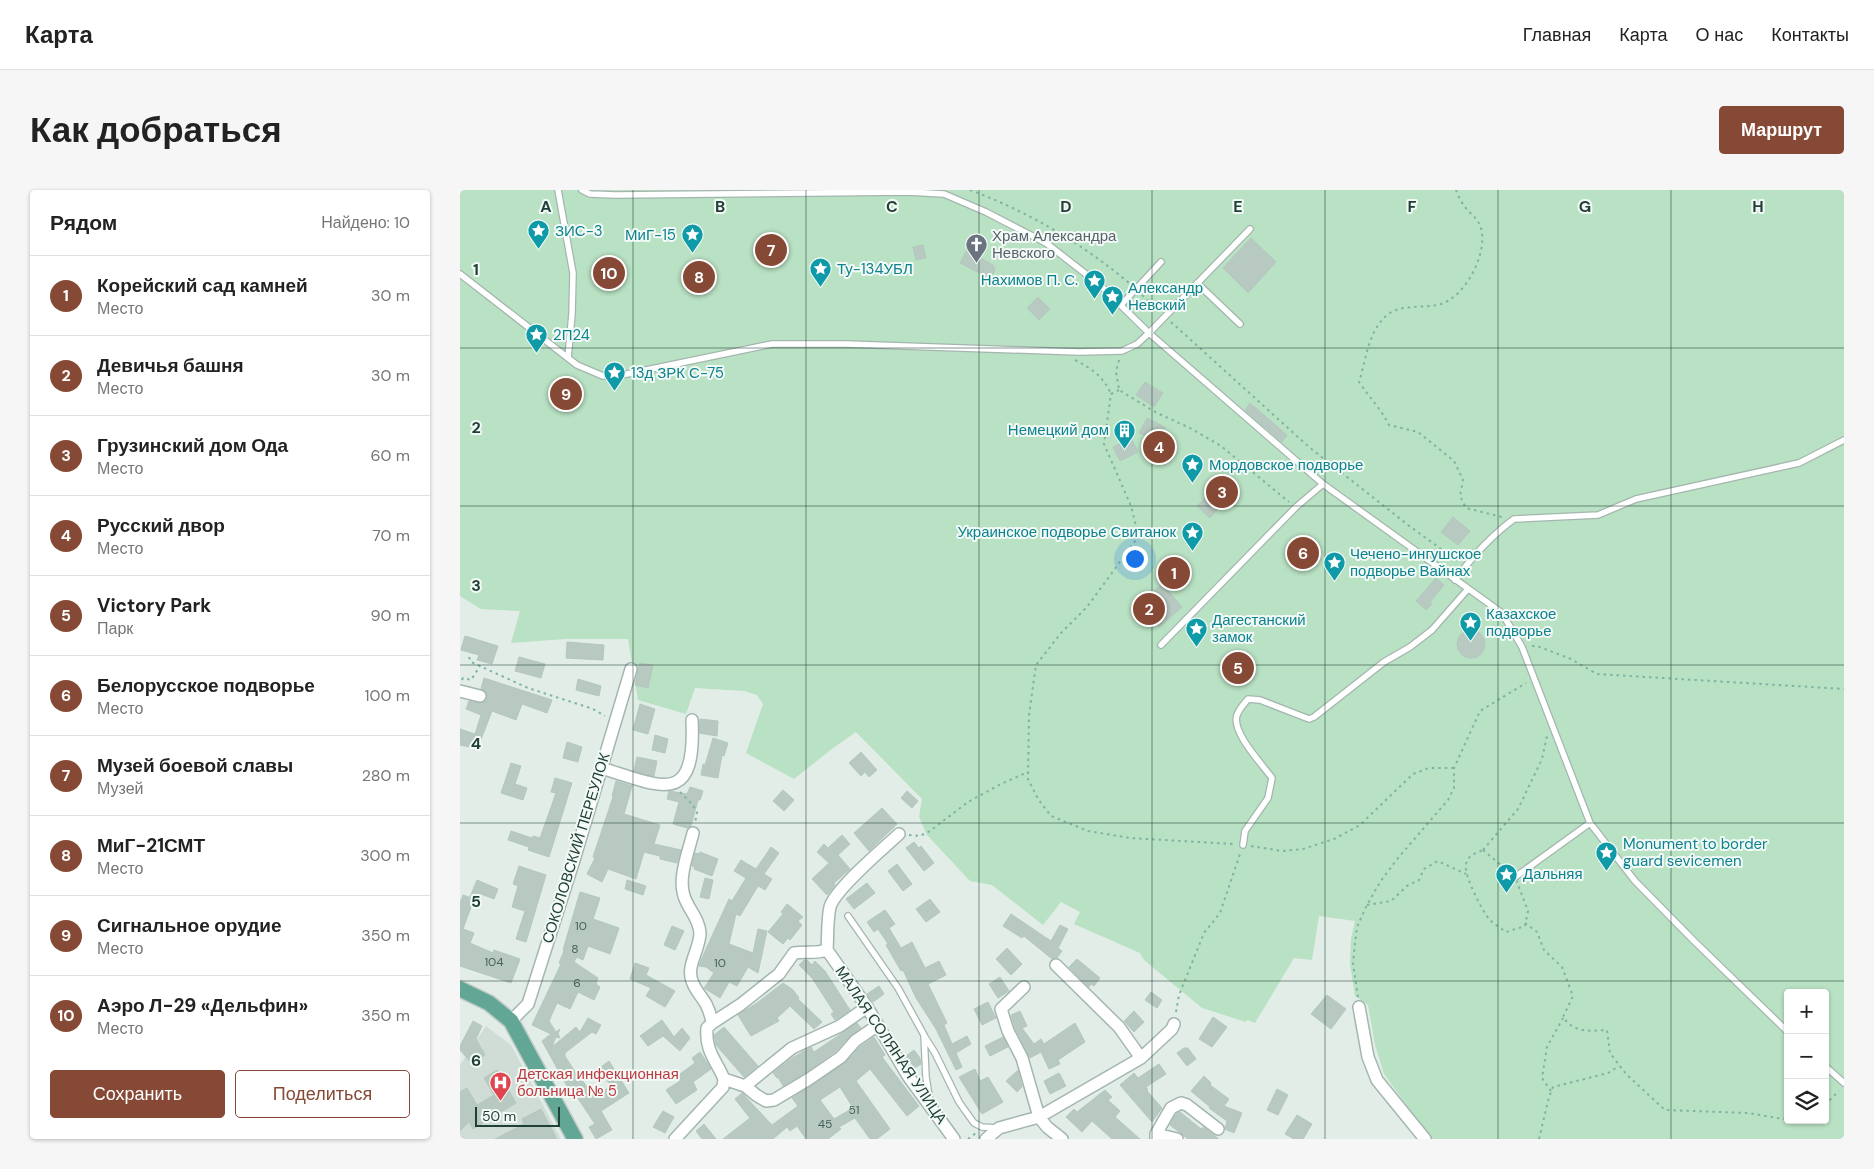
<!DOCTYPE html>
<html lang="ru">
<meta charset="utf-8">
<style>
body{margin:0;font-family:"DM Sans",sans-serif;background:#f6f6f6;color:#222}
.controls{position:absolute;right:15px;bottom:15px;display:grid;overflow:hidden;border-radius:5px;box-shadow:0 1px 4px #0004}
.controls button{width:45px;height:45px;display:grid;place-items:center;padding:0;border:0;border-bottom:1px solid #e0e0e0;background:#fff;color:#222;font:25px sans-serif}
.scale{position:absolute;left:15px;bottom:12px;width:85px;box-sizing:border-box;padding-left:5px;border:2px solid #204037;border-top:0;font-size:14px;line-height:18px;white-space:nowrap;color:#204037;-webkit-text-stroke:4px #f3faf6;paint-order:stroke}
.you{position:absolute;left:674px;top:368px;width:18px;height:18px;margin:-12px;border:4px solid #fff;border-radius:50%;background:#1a73e8;box-shadow:0 0 0 8px #1a73e833}
.badge{display:grid;place-items:center;width:32px;height:32px;border-radius:50%;background:#854936;color:#fff;font-size:16px;font-weight:700}
.pin{position:absolute;translate:-50% -50%;border:2px solid #fff;box-shadow:0 1px 5px #0006}
.list{margin:0;padding:0;list-style:none}
h2{display:flex;justify-content:space-between;align-items:center;height:65px;margin:0;padding:0 20px;font-size:21px}
h2 small{font-size:16px;font-weight:400;color:#767676}
.list li{display:grid;grid-template-columns:32px 1fr auto;gap:15px;align-items:center;box-sizing:border-box;height:80px;padding:0 20px;border-top:1px solid #e0e0e0}
.list b{display:block;font-size:19px;white-space:nowrap}
.list p{margin:0;font-size:16px;white-space:nowrap;color:#767676}
.list em{font-size:16px;font-style:normal;color:#767676}
.actions{display:flex;gap:10px;padding:15px 20px}
.actions a{flex:1;padding:11px 0;border:1px solid #854936;border-radius:5px;text-align:center;font-size:18px;color:#854936}
.actions .main{background:#854936;color:#fff}
.icon{flex:none;width:28px;height:28px;fill:none;stroke:currentColor;stroke-width:2;stroke-linecap:round;stroke-linejoin:round}
.map{position:relative;flex:none;width:1384px;height:949px;overflow:hidden;border-radius:5px}
header{display:flex;align-items:center;gap:30px;box-sizing:border-box;height:70px;padding:0 25px;background:#fff;border-bottom:1px solid #e0e0e0}
header strong{font-size:24px}
nav{display:flex;gap:28px;margin-inline-start:auto;font-size:18px}
.intro{display:flex;align-items:center;justify-content:space-between;box-sizing:border-box;height:120px;padding:0 30px}
h1{margin:0;font-size:35px}
.button{padding:12px 22px;border-radius:5px;background:#854936;color:#fff;font-size:18px;font-weight:700}
main{display:flex;gap:30px;padding:0 30px}
aside{flex:1;background:#fff;border-radius:5px;box-shadow:0 1px 4px #0004}
.map>svg:first-child{display:block}
.built{fill:#d0ddd7}
.green{fill:#b9e1c3;fill-rule:evenodd}
.building{fill:#b7c9c1;stroke:#b4c8bf;fill-rule:evenodd}
.lines{fill:none;stroke-linecap:round;stroke-linejoin:round}
.lane-casing{stroke:#a4b6af;stroke-width:8}
.street-casing{stroke:#a4b6af;stroke-width:14}
.primary-casing{stroke:#c1cac7;stroke-width:18}
.path{stroke:#7fb4a3;stroke-width:2;stroke-dasharray:2.5 4;stroke-linecap:butt}
.lane{stroke:#fff;stroke-width:5.5}
.street{stroke:#fff;stroke-width:11}
.primary{stroke:#62a795;stroke-width:15}
.grid{fill:none;stroke:#204037;stroke-width:1;stroke-opacity:0.55}
.labels{text-anchor:middle;dominant-baseline:central;stroke-width:4;stroke-linejoin:round;paint-order:stroke}
.number-label{font-size:12px;fill:#46625a}
.culture-label{font-size:15px;fill:#0d838f;stroke:#f3faf6;text-anchor:start}
.worship-label{font-size:15px;fill:#5b616d;stroke:#f3faf6;text-anchor:start}
.street-label{font-size:15px;fill:#204037;stroke:#f3faf6}
.health-label{font-size:15px;fill:#be3a42;stroke:#f3faf6;text-anchor:start}
.grid-label{font-size:16px;text-anchor:middle;font-weight:bold;fill:#204037;stroke:#f3faf6;stroke-width:4;stroke-linejoin:round;paint-order:stroke}
</style>
<header>
<strong>Карта</strong>
<nav><a>Главная</a><a>Карта</a><a>О нас</a><a>Контакты</a></nav>
</header>
<div class="intro"><h1>Как добраться</h1><a class="button">Маршрут</a></div>
<main>
<aside>
<h2>Рядом<small>Найдено: 10</small></h2>
<ul class="list">
<li><span class="badge">1</span><div><b>Корейский сад камней</b><p>Место</p></div><em>30 m</em></li>
<li><span class="badge">2</span><div><b>Девичья башня</b><p>Место</p></div><em>30 m</em></li>
<li><span class="badge">3</span><div><b>Грузинский дом Ода</b><p>Место</p></div><em>60 m</em></li>
<li><span class="badge">4</span><div><b>Русский двор</b><p>Место</p></div><em>70 m</em></li>
<li><span class="badge">5</span><div><b>Victory Park</b><p>Парк</p></div><em>90 m</em></li>
<li><span class="badge">6</span><div><b>Белорусское подворье</b><p>Место</p></div><em>100 m</em></li>
<li><span class="badge">7</span><div><b>Музей боевой славы</b><p>Музей</p></div><em>280 m</em></li>
<li><span class="badge">8</span><div><b>МиГ-21СМТ</b><p>Место</p></div><em>300 m</em></li>
<li><span class="badge">9</span><div><b>Сигнальное орудие</b><p>Место</p></div><em>350 m</em></li>
<li><span class="badge">10</span><div><b>Аэро Л-29 «Дельфин»</b><p>Место</p></div><em>350 m</em></li>
</ul>
<div class="actions"><a class="main">Сохранить</a><a>Поделиться</a></div>
</aside>
<div class="map">
<svg width="1384" height="949" viewBox="0 0 1384 949">
<rect width="100%" height="100%" fill="#e2ede8"/>
<path class="built" d="M26,836L51,855L101,949H0V875Z"/>
<path class="green" d="M0,0H1384V949H971L924,884L915,855L908,815L895,806L890,774L891,748L895,731L859,726L852,770L834,768L795,833L787,830L786,832L742,818L684,770L680,763L614,734L620,722L601,712L583,735L532,695L510,691L467,645L459,627L462,609L396,542L373,558L334,589L286,563L303,514L297,505L284,501L235,498L226,524L178,510L168,449H106L51,453L60,421L21,419L0,406ZM1328,803H1365V930H1328Z"/>
<path class="building" d="M791,48L816,72L788,103L763,78Z
M463,55L466,68L456,70L453,57Z
M507,60L533,75L535,80L532,86L527,87L500,73Z
M578,107L590,119L579,130L567,118Z
M685,192L703,203L694,217L676,205Z
M790,213L827,245L822,252L785,220Z
M687,228L705,237L698,252L679,243Z
M671,248L678,262L660,271L653,257Z
M756,296L768,308L750,328L737,316Z
M993,327L1010,341L998,355L981,342Z
M976,388L984,395L970,412L972,414L966,420L956,411Z
M702,394L722,417L699,437L690,426L686,429L678,420L695,405L693,402Z
M997 454a14 14 0 1 1 28 0a14 14 0 1 1-28 0Z
M5,446L38,456L32,474L17,470L19,465L1,460Z
M107,452L144,455L143,470L106,468Z
M59,467L85,474L81,488L55,481Z
M180,473L193,475L188,498L175,495Z
M24,488L92,510L87,523L62,514L56,530L32,521L20,552L16,550L14,558L0,555V539L15,544L21,525L6,519L9,511L19,513L26,511L27,503L21,499Z
M118,489L141,496L139,506L116,500Z
M180,514L195,519L188,544L173,540Z
M240,529L258,531L257,546L239,543Z
M195,545L208,549L205,563L192,560Z
M253,548L268,553L264,566L262,565L258,588L241,585L243,574L245,575Z
M107,552L122,557L118,572L103,568Z
M401,562L417,580L409,587L405,582L401,586L389,573Z
M177,567L197,571L194,586L174,581Z
M51,573L61,576L55,594L67,598L63,610L41,603Z
M95,588L112,593L89,667L68,660L69,657L48,650L51,641L72,648L73,646L80,648L96,603L91,602Z
M156,591L172,596L164,624L200,635L194,654L221,660L217,673L200,669V666L184,662L176,689L148,679L142,692L127,684L135,668L133,667L153,607L152,606Z
M230,597L243,601L240,610H238L231,636L227,638L213,634L219,612L207,609L209,601L227,604Z
M323,600L334,610L324,621L313,611Z
M447,601L458,611L452,618L441,608Z
M422,618L437,634L409,661L394,643Z
M382,645L390,654L378,665L390,679L374,693L375,695L367,705L352,689L369,673L357,662L364,654L368,658Z
M454,652L459,658L461,656L474,673L464,681L446,658Z
M311,657L319,663L304,684L312,689L305,700L298,696L280,726L276,724L269,754L293,763L298,739L307,741L298,783L288,777L277,796L269,792L260,808L244,798L254,783L246,777L239,776L241,770L269,709L272,711L286,688L274,681L281,670L296,679Z
M240,662L258,669L252,686L234,679L235,677L232,676L235,663L239,664Z
M437,674L452,694L443,701L428,681Z
M59,676L86,685L66,752L56,749L65,721L52,717L58,696L53,694Z
M245,688L253,690L249,709L240,707Z
M17,690L38,699L34,709L21,704L18,711L10,707Z
M167,690L186,696L183,705L165,699Z
M407,693L415,703L394,719L386,709Z
M120,702L140,708L133,729L159,738L150,764L128,756L123,770L117,767L114,772L138,788L136,794L140,797L134,810L118,802L110,819L97,813L89,831L96,842L100,839L98,844L100,848L96,847L92,857L116,837L120,842L128,828L141,835L136,844L132,842L105,863V866L119,888L120,887L134,907L151,896L138,879L149,871L169,903L141,921L152,940L136,949L129,937L135,934L115,904L113,905L108,898L82,851L91,844L72,835L101,774L99,773L104,761L103,760Z
M3,705L14,709L3,739L14,743L10,753L33,763L34,760L60,769L51,793L0,776V713Z
M470,709L480,722L466,732L456,719Z
M327,714L343,727L338,731L342,735L330,750L328,748L323,754L308,742L323,724L321,722Z
M425,720L435,734L429,738L441,758L452,752L465,778L479,771L486,785L468,794L487,833L484,835L492,854L507,846L511,854L496,863L502,877L496,880L476,839L456,808L443,780L441,781L426,755L428,754L418,739L414,742L407,732Z
M551,724L591,751L600,735L608,739L598,758L602,761L597,768L592,769L564,746L562,748L543,736Z
M212,736L224,741L215,760L204,755Z
M547,758L562,774L551,785L536,769Z
M617,769L640,788L634,796L631,794L629,797L609,777Z
M344,770H347L352,775L355,771L365,781L390,820L375,830L371,824L374,822L352,788L339,775Z
M175,773L189,778L186,785L215,801L205,817L186,806L191,798L170,789Z
M540,787L549,801L538,808L529,794Z
M323,793L333,800L339,808L338,809L362,832L354,839L330,816L317,828L319,831L291,846L278,825L297,813Z
M419,796L424,804L413,812L407,804Z
M691,802L702,810L697,818L685,810Z
M867,805L886,819L871,839L851,824Z
M528,812L536,828L522,835L514,819Z
M560,821L567,836L562,838L574,854L581,849L584,854L615,833L625,852L598,870L600,874L589,879L581,862L570,868L555,838L551,825Z
M674,821L684,832L674,842L664,831Z
M753,827L767,837L752,857L739,849Z
M202,830L214,847L222,838L230,848L220,861L203,846L188,856L180,846Z
M13,831L22,836L16,849L25,865L13,875L0,860V856Z
M397,833L401,838L390,846L376,861L345,883L323,896L318,887L317,888L313,883L332,868L351,857L354,862Z
M264,837L298,876L284,887L256,855L254,845Z
M414,847L425,865L422,867L459,916L447,926L410,879L396,891L430,939L417,949H410L395,928L379,937L381,939L368,949H346L337,936L330,941L327,937L313,949H263L290,928L275,909L282,903L312,935L338,916L332,908L385,873L400,857ZM380,897L393,918L374,929L360,910Z
M543,847L548,857L530,866L525,856Z
M724,858H728L736,869L727,876L717,863Z
M454,860L460,868L461,874L455,878L446,866Z
M240,862L251,879L233,892L237,900L216,914L206,900L220,891L216,887L235,873L232,868Z
M699,874L706,884L686,897L688,900L687,901L702,918L692,932L660,895L674,883L678,888Z
M515,879L520,891L528,887L543,912L522,924L499,887Z
M37,880L56,913L13,939L9,932L0,941V902L7,898L17,915L34,905L24,888Z
M558,880L562,897L557,902L546,891Z
M599,883L606,896L590,904L584,891Z
M744,886L751,893L750,895L769,909L764,916L782,923L774,943L765,939L767,931L749,918L750,917L731,901Z
M817,899L828,905L818,925L807,920Z
M645,900L652,907L648,910L660,921L655,927L680,949H652L632,931L622,942L606,927L614,919L617,922Z
M81,919L97,949H35L64,934L62,929Z
M203,921L214,927L205,943L193,937Z
M720,922L741,939L743,937L759,949H728L710,935L716,924Z
M837,925L852,934L843,949H834L825,944Z
M244,934L256,949H242L236,941Z"/>
<g class="lines">
<defs>
<path id="lane" d="M98,0L113,83L112,124L108,168
M122,0L130,4L155,5L448,2L484,4L526,22L586,53L640,95L689,143L863,294L1042,423L1062,457L1130,633L1175,691L1234,751L1328,842
M0,84L117,175L143,186L167,184L312,154H386L619,162L662,161L677,154L689,143L790,39
M737,93L780,134
M661,115L701,72
M995,390C1012,367 1031,346 1054,329L1138,325L1176,309L1339,273L1384,250
M701,455L836,317L863,294
M783,655L785,641L808,608L812,588C802,574 771,542 777,525C779,519 784,514 788,509L800,510L849,529L854,527L924,472L950,457L972,440L1008,399
M1055,687L1130,633
M388,726L438,798L464,845L466,887L470,912
M465,847L475,863L499,912L514,933L522,937L537,938
M1365,876L1384,893"/>
<path id="street" d="M0,501L20,506
M141,578C203,597 236,617 232,530
M233,643C228,664 216,691 226,711C231,722 239,730 240,743C240,759 226,776 232,791C235,800 242,807 246,814C249,820 251,826 252,833
M367,760L407,817L448,886L494,949
M367,760C368,747 367,730 370,717C375,699 424,658 439,644
M596,775L659,837L681,868
M564,797L541,819L548,841L562,868L579,927L587,937L602,949
M899,817L908,867L917,890L965,949
M51,831L68,814L114,670L171,479
M264,889C256,870 245,861 247,838L252,833L280,815L319,784L334,763C345,761 356,764 367,760
M264,889L285,896L296,905L306,911L314,910L349,889L381,867L395,851L418,835
M285,896L332,858L380,836L407,817
M696,944L717,949
M215,949L263,897L264,889
M526,949L539,938L579,927L681,868L712,839L714,834
M696,949V944L711,918L721,913L727,915L758,939"/>
<path id="primary" d="M0,799L29,813L51,831L115,949"/>
</defs>
<use href="#lane" class="lane-casing"/>
<use href="#street" class="street-casing"/>
<use href="#primary" class="primary-casing"/>
<path class="path" d="M510,0C567,21 623,54 669,93
M996,0C998,5 1001,12 1005,17C1011,25 1018,28 1021,38C1028,63 1006,106 981,114C964,119 940,113 926,126C908,142 906,170 899,192C909,207 921,219 929,235L958,242L994,271L1003,290L1000,306L1006,318L1042,327
M682,105L698,120
M711,132L849,257L948,335L999,372
M615,170C632,179 643,186 651,204
M659,170L656,182L659,200L697,223L730,238L761,256L829,312
M659,200L651,204L644,254L671,316L676,336V350L627,417L601,443L576,475L569,525L568,589L578,609L591,626L628,641L670,648L774,654
M1072,456H1077L1111,469L1137,484L1384,499
M9,467L11,472L68,498L133,519L145,526
M2,490L3,488L11,490L20,476
M220,602L232,614L237,622L235,633
M449,645L460,646L470,641L508,612L541,594L568,582
M791,656L822,661L843,659L874,649L900,635L953,584L969,578H994
M1023,660L1055,687L1068,721L1065,736L1046,742C1041,738 1035,735 1030,730C1023,723 1003,684 1006,674C1008,665 1016,663 1023,660Z
M1023,660L1058,619L1082,569L1087,546
M907,715L931,711L947,696L959,690L964,679L978,671L1006,684
M1065,733L1077,742L1084,760L1102,777L1113,806L1103,827C1114,843 1129,841 1147,840L1150,863L1166,884L1205,920L1288,923L1323,929L1328,928
M898,807L893,774L895,754L897,737L907,715L920,692L938,668L988,610L994,598V578L1020,521L1066,493
M716,822L719,805L744,743L760,723L780,664
M1091,901L1082,888L1087,857L1103,828
M1365,915L1379,901
M508,949L516,943
M1079,949L1089,907L1093,897L1148,883L1159,876"/>
<use href="#lane" class="lane"/>
<use href="#street" class="street"/>
<use href="#primary" class="primary"/>
</g>
<path class="grid" d="M173,0V949M346,0V949M519,0V949M692,0V949M865,0V949M1038,0V949M1211,0V949M0,158H1384M0,316H1384M0,475H1384M0,633H1384M0,791H1384"/>
<defs>
<symbol id="sight-pin" viewBox="-11 -11 22 30"><path d="M0 17L-7.5 6A9.5 9.5 0 1 1 7.5 6Z" fill="#0f9aa8" stroke="#f3faf6"/><path d="M0-6L1.8-2.2L6-1.7L2.9 1.2L3.7 5.4L0 3.3L-3.7 5.4L-2.9 1.2L-6-1.7L-1.8-2.2Z" fill="#fff"/></symbol>
<symbol id="church-pin" viewBox="-11 -11 22 30"><path d="M0 17L-7.5 6A9.5 9.5 0 1 1 7.5 6Z" fill="#6b7280" stroke="#f3faf6"/><path d="M-1.2-6h2.4v3.5h3.3v2.4h-3.3V6h-2.4V-.1h-3.3v-2.4h3.3Z" fill="#fff"/></symbol>
<symbol id="building-pin" viewBox="-11 -11 22 30"><path d="M0 17L-7.5 6A9.5 9.5 0 1 1 7.5 6Z" fill="#0f9aa8" stroke="#f3faf6"/><path d="M-4-6H4V6H1V3H-1V6H-4ZM-2.5-4.3h1.7v1.8h-1.7ZM.8-4.3h1.7v1.8H.8ZM-2.5-1h1.7V.8h-1.7ZM.8-1h1.7V.8H.8Z" fill="#fff"/></symbol>
<symbol id="hospital-pin" viewBox="-11 -11 22 30"><path d="M0 17L-7.5 6A9.5 9.5 0 1 1 7.5 6Z" fill="#e0444e" stroke="#f3faf6"/><path d="M-5-5h3v3.5h4V-5h3V5h-3V1.5h-4V5h-3Z" fill="#fff"/></symbol>
</defs>
<g fill-rule="evenodd">
<use href="#sight-pin" x="66" y="28" width="25" height="34"/>
<use href="#sight-pin" x="220" y="32" width="25" height="34"/>
<use href="#church-pin" x="504" y="42" width="25" height="34"/>
<use href="#sight-pin" x="348" y="66" width="25" height="34"/>
<use href="#sight-pin" x="622" y="78" width="25" height="34"/>
<use href="#sight-pin" x="640" y="94" width="25" height="34"/>
<use href="#sight-pin" x="64" y="132" width="25" height="34"/>
<use href="#sight-pin" x="142" y="170" width="25" height="34"/>
<use href="#building-pin" x="652" y="228" width="25" height="34"/>
<use href="#sight-pin" x="720" y="262" width="25" height="34"/>
<use href="#sight-pin" x="720" y="330" width="25" height="34"/>
<use href="#sight-pin" x="862" y="360" width="25" height="34"/>
<use href="#sight-pin" x="998" y="420" width="25" height="34"/>
<use href="#sight-pin" x="724" y="426" width="25" height="34"/>
<use href="#sight-pin" x="1134" y="650" width="25" height="34"/>
<use href="#sight-pin" x="1034" y="672" width="25" height="34"/>
<use href="#hospital-pin" x="28" y="880" width="25" height="34"/>
</g>
<g class="labels">
<g class="number-label">
<text x="121" y="736">10</text>
<text x="115" y="759">8</text>
<text x="34" y="772">104</text>
<text x="260" y="773">10</text>
<text x="117" y="793">6</text>
<text x="394" y="920">51</text>
<text x="365" y="934">45</text>
</g>
<g class="culture-label">
<text x="95" y="41">ЗИС-3</text>
<text x="216" y="45" text-anchor="end">МиГ-15</text>
<text x="377" y="79">Ту-134УБЛ</text>
<text x="618" y="90" text-anchor="end">Нахимов П. С.</text>
<text x="668" y="98">Александр<tspan x="668" dy="17">Невский</tspan></text>
<text x="93" y="145">2П24</text>
<text x="171" y="183">13д ЗРК С-75</text>
<text x="649" y="240" text-anchor="end">Немецкий дом</text>
<text x="749" y="275">Мордовское подворье</text>
<text x="716" y="342" text-anchor="end">Украинское подворье Свитанок</text>
<text x="890" y="364">Чечено-ингушское<tspan x="890" dy="17">подворье Вайнах</tspan></text>
<text x="1026" y="424">Казахское<tspan x="1026" dy="17">подворье</tspan></text>
<text x="752" y="430">Дагестанский<tspan x="752" dy="17">замок</tspan></text>
<text x="1163" y="654">Monument to border<tspan x="1163" dy="17">guard sevicemen</tspan></text>
<text x="1063" y="684">Дальняя</text>
</g>
<g class="worship-label">
<text x="532" y="46">Храм Александра<tspan x="532" dy="17">Невского</tspan></text>
</g>
<g class="street-label">
<text transform="translate(116 658) rotate(-73)">СОКОЛОВСКИЙ ПЕРЕУЛОК</text>
<text transform="translate(431 855) rotate(56)">МАЛАЯ СОЛЯНАЯ УЛИЦА</text>
</g>
<g class="health-label">
<text x="57" y="884">Детская инфекционная<tspan x="57" dy="17">больница № 5</tspan></text>
</g>
</g>
<g class="grid-label">
<text x="86" y="22">A</text>
<text x="260" y="22">B</text>
<text x="432" y="22">C</text>
<text x="606" y="22">D</text>
<text x="778" y="22">E</text>
<text x="952" y="22">F</text>
<text x="1125" y="22">G</text>
<text x="1298" y="22">H</text>
<text x="16" y="85">1</text>
<text x="16" y="243">2</text>
<text x="16" y="401">3</text>
<text x="16" y="559">4</text>
<text x="16" y="717">5</text>
<text x="16" y="876">6</text>
</g>
</svg>
<div class="controls">
<button>+</button>
<button>−</button>
<button><svg class="icon" aria-label="layers" viewBox="0 0 24 24"><path d="M12 4l9 5-9 5-9-5zM3 14l9 5 9-5"/></svg></button>
</div>
<div class="scale">50 m</div>
<div class="you"></div>
<div class="pin badge" style="left:714px;top:383px">1</div>
<div class="pin badge" style="left:689px;top:419px">2</div>
<div class="pin badge" style="left:762px;top:302px">3</div>
<div class="pin badge" style="left:699px;top:257px">4</div>
<div class="pin badge" style="left:778px;top:478px">5</div>
<div class="pin badge" style="left:843px;top:363px">6</div>
<div class="pin badge" style="left:311px;top:60px">7</div>
<div class="pin badge" style="left:239px;top:87px">8</div>
<div class="pin badge" style="left:106px;top:204px">9</div>
<div class="pin badge" style="left:149px;top:83px">10</div>
</div>
</main>
